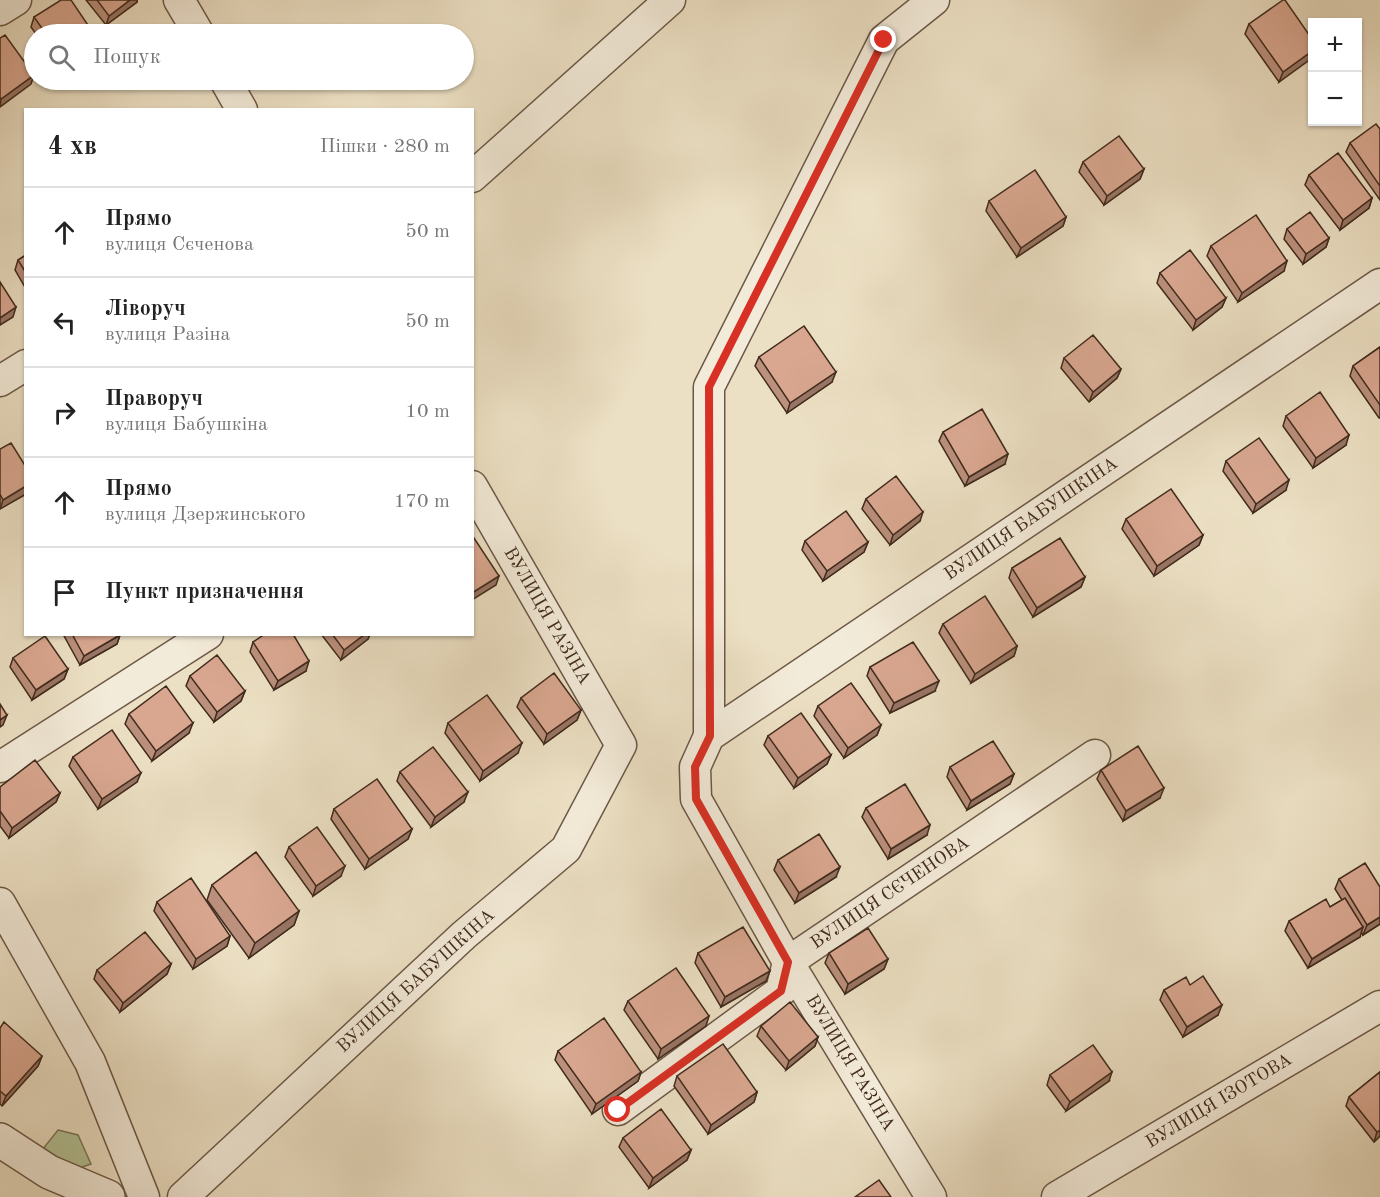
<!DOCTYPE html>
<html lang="uk">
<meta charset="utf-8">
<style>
body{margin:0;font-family:"Old Standard TT",serif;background:#f2f2f2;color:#222}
.controls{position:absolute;right:18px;top:18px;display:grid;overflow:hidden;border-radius:0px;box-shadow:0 2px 4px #0004}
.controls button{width:54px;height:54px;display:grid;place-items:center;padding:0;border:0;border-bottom:2px solid #e0e0e0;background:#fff;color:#222;font:30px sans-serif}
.stop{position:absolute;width:18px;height:18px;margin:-14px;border:4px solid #d93025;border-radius:50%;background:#fff}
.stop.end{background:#d93025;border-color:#fff;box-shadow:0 2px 6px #0008}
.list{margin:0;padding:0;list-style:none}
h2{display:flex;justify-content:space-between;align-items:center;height:78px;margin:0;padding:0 24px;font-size:26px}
h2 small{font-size:20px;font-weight:400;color:#767676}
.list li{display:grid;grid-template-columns:39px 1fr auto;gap:18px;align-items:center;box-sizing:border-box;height:90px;padding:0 24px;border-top:2px solid #e0e0e0}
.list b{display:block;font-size:22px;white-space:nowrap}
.list p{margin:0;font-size:20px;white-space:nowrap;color:#767676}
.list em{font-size:20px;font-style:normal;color:#767676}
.icon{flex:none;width:33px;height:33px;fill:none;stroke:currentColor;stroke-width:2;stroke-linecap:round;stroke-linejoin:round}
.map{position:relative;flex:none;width:1380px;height:1197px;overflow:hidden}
.search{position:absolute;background:#fff;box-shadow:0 2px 4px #0004;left:24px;top:24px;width:450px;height:66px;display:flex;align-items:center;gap:15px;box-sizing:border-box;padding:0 21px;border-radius:33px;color:#767676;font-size:22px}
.panel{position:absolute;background:#fff;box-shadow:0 2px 4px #0004;left:24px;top:108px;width:450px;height:528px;border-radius:0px}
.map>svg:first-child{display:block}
.green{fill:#b4c397;stroke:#7a775a;stroke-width:1.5}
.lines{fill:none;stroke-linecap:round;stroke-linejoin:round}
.minor-casing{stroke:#6c5847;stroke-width:33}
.tertiary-casing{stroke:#6c5847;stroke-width:36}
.minor{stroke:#f3ebd9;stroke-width:30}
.tertiary{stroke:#f3ebd9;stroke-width:33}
.wall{fill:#bb907c;stroke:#412b1d;stroke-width:1.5}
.shaded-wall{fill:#987565;stroke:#412b1d;stroke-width:1.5}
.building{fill:#d9a790;stroke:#412b1d;stroke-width:1.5}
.route{stroke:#d93025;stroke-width:8}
.labels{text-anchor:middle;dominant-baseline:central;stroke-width:6;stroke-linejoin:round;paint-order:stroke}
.street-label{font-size:18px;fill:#412b1d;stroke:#f3ebd9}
</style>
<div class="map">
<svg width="1380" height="1197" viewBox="0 0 1380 1197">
<rect width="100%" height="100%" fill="#ece0c4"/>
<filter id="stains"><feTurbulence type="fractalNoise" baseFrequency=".00333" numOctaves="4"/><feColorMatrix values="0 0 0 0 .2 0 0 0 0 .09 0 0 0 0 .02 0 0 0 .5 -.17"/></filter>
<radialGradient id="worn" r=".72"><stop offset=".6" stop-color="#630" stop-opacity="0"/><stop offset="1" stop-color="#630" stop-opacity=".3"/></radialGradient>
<path class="green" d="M58,1130L78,1135L91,1164L74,1170L42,1150Z"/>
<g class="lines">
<defs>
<path id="minor" d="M179,0L199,34
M0,10L16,0
M225,80L242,110
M472,177L670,0
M0,381L26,365
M709,736V387L884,40L934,0
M0,767L208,634
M0,903L90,1062L144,1197
M618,1110L781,991L788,962L1095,755
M183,1197L464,935L566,849L621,745L472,486
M931,1197L788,962L696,799L695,767L709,736L1380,284
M1057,1197L1380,1006"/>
<path id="tertiary" d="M0,1140L49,1172L108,1197"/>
</defs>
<use href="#minor" class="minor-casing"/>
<use href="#tertiary" class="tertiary-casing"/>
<use href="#minor" class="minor"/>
<use href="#tertiary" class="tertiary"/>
</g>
<path class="wall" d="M86,0H137V2L106,25Z
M34,17L94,34H36L31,27Z
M1249,24L1312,39L1279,82L1245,34Z
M1380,129V200L1346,152L1350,143Z
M1083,162L1144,169L1140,179L1104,205L1079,172Z
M1309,175L1372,198L1369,208L1340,230L1305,185Z
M989,201L1066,217L1063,226L1017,257L986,211Z
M1287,229L1329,238L1326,247L1303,264L1284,239Z
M1211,246L1284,271L1238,302L1207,256Z
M26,255V289L15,270L18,260Z
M1160,273L1226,298L1222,307L1193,330L1157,283Z
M1380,347V418H1379L1350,376L1353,366Z
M759,357L832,382L787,413L755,366Z
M1064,358L1121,369L1117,378L1089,402L1061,368Z
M1286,416L1346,445L1313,468L1283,426Z
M943,432L1005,464L965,486L939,441Z
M0,449L26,467V494L0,509Z
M1226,461L1286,490L1253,513L1223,471Z
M866,499L920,521L890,545L862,509Z
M1126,519L1203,535L1199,545L1154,576L1122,529Z
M805,541L868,542L864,552L823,581L802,550Z
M1012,568L1085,577L1081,587L1033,617L1009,578Z
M943,624L1017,646L1014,656L971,683L939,633Z
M63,634L120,635L117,644L80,665Z
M321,634H370L368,639L341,660Z
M253,642L306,671L274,690L250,652Z
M13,658L68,669L64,679L32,700L10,667Z
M870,667L935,691L890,713L867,676Z
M190,676L245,691L241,701L214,722L186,686Z
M521,698L581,710L577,720L544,744L517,707Z
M818,706L881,725L877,735L844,758L814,716Z
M129,714L189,733L152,761L125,724Z
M448,723L518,753L480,781L445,733Z
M768,736L831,755L827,764L794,788L764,745Z
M73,757L137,782L98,809L69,766Z
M950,767L1014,774L1010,784L967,810L947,777Z
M1101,770L1160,798L1123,821L1097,779Z
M400,772L464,802L431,827L397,781Z
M0,787L60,793L56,802L9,838L0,826Z
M866,808L927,835L888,859L862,817Z
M334,809L412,829L408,839L365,869L331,819Z
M289,847L341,876L313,896L285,857Z
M778,860L836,877L795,903L774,870Z
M1339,879L1380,887V924L1363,935L1361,932L1360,937L1308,968L1285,931L1289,921L1330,907L1342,900L1335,889Z
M212,885L299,911L294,925L249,958L207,900Z
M157,902L230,936L227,946L193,969L154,911Z
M698,953L766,981L721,1007L695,963Z
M829,953L888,959L884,969L845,994L825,963Z
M171,964L167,974L120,1012L94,979L97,970Z
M1190,985L1218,1015L1183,1037L1160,1000L1164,990Z
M628,1001L706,1026L658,1059L624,1010Z
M761,1026L818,1037L815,1046L786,1070L757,1036Z
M0,1028L42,1056L38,1066L2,1106L0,1104Z
M558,1051L641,1072L638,1081L592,1114L555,1060Z
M1380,1072V1136L1374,1142L1346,1106L1349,1097Z
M1050,1075L1109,1081L1066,1111L1047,1085Z
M677,1076L757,1092L754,1102L708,1134L674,1086Z
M623,1138L691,1150L687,1160L649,1188L619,1147Z"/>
<path class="shaded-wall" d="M130,0H137V2L106,25L109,16Z
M1312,51V58L1279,82L1283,72Z
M34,75L31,84L0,107L1,99Z
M1144,169L1140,179L1104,205L1107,196Z
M1372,198L1369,208L1340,230L1343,220Z
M1066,217L1063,226L1017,257L1021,248Z
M1329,238L1326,247L1303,264L1306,254Z
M1287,261L1284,271L1238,302L1242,293Z
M1226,298L1222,307L1193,330L1196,320Z
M16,307L13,317L0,325V318Z
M1121,369L1117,378L1089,402L1093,392Z
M836,372L832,382L787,413L790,403Z
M1349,435L1346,445L1313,468L1316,458Z
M1008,454L1005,464L965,486L969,477Z
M1289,480L1286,490L1253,513L1256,504Z
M26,486V494L0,509L3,500Z
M923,512L920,521L890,545L893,535Z
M1203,535L1199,545L1154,576L1157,566Z
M868,542L864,552L823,581L827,571Z
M499,576L496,585L472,600V593Z
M1085,577L1081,587L1033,617L1037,608Z
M365,634H370L368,639L341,660L344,650Z
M120,635L117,644L80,665L84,656Z
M1017,646L1014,656L971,683L975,674Z
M309,661L306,671L274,690L278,681Z
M68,669L64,679L32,700L36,690Z
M939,681L935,691L890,713L894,703Z
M245,691L241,701L214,722L217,712Z
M581,710L577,720L544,744L547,734Z
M7,715L3,725L0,727V720Z
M193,723L189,733L152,761L156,751Z
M881,725L877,735L844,758L848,748Z
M522,743L518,753L480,781L483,771Z
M831,755L827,764L794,788L798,778Z
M141,773L137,782L98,809L102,799Z
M1014,774L1010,784L967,810L971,801Z
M1164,788L1160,798L1123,821L1126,811Z
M468,792L464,802L431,827L435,817Z
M60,793L56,802L9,838L12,828Z
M930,825L927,835L888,859L891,849Z
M412,829L408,839L365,869L369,859Z
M345,866L341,876L313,896L316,886Z
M840,867L836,877L795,903L799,893Z
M299,911L294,925L249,958L255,943Z
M1380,917V924L1363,935L1367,925Z
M1363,927L1360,937L1308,968L1312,959Z
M230,936L227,946L193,969L196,959Z
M888,959L884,969L845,994L848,984Z
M171,964L167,974L120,1012L123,1003Z
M770,971L766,981L721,1007L725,997Z
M1222,1005L1218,1015L1183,1037L1187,1027Z
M709,1016L706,1026L658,1059L661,1049Z
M818,1037L815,1046L786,1070L789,1061Z
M42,1056L38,1066L2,1106L6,1096Z
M641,1072L638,1081L592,1114L596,1104Z
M1112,1072L1109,1081L1066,1111L1070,1102Z
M757,1092L754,1102L708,1134L711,1125Z
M1380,1130V1136L1374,1142L1377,1132Z
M691,1150L687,1160L649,1188L653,1178Z"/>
<path class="building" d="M61,0H71L94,34H46L34,17Z
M97,0H130L109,16Z
M1283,0H1285L1312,39V51L1283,72L1249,24Z
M5,35L34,75L1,99L0,97V38Z
M1376,124L1380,129V186L1350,143Z
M1119,136L1144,169L1107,196L1083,162Z
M1338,153L1372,198L1343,220L1309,175Z
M1035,170L1066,217L1021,248L989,201Z
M1310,212L1329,238L1306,254L1287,229Z
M1256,215L1287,261L1242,293L1211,246Z
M1190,250L1226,298L1196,320L1160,273Z
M26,255V273L18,260Z
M0,282L16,307L0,318Z
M804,326L836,372L790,403L759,357Z
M1093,335L1121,369L1093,392L1064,358Z
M1380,347V405L1353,366Z
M1320,392L1349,435L1316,458L1286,416Z
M982,409L1008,454L969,477L943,432Z
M1259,438L1289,480L1256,504L1226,461Z
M11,443L26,467V486L3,500L0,494V449Z
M896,476L923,512L893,535L866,499Z
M1171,489L1203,535L1157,566L1126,519Z
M846,511L868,542L827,571L805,541Z
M472,535L499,576L472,593Z
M1060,538L1085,577L1037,608L1012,568Z
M985,596L1017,646L975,674L943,624Z
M72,634H120V635L84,656Z
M265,634H293L309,661L278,681L253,642Z
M332,634H365L344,650Z
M45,636L68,669L36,690L13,658Z
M913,642L939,681L894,703L870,667Z
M217,655L245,691L217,712L190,676Z
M554,673L581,710L547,734L521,698Z
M851,683L881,725L848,748L818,706Z
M166,686L193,723L156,751L129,714Z
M487,695L522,743L483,771L448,723Z
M0,704L7,715L0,720Z
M801,713L831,755L798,778L768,736Z
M112,730L141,773L102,799L73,757Z
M993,741L1014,774L971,801L950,767Z
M1138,746L1164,788L1126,811L1101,770Z
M433,747L468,792L435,817L400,772Z
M35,760L60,793L12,828L0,811V787Z
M377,779L412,829L369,859L334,809Z
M905,784L930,825L891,849L866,808Z
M317,827L345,866L316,886L289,847Z
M819,834L840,867L799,893L778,860Z
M256,852L299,911L255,943L212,885Z
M1365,863L1380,887V917L1367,925L1339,879Z
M191,878L230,936L196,959L157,902Z
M1345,898L1363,927L1312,959L1289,921L1326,899L1330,907Z
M743,927L770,971L725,997L698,953Z
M868,928L888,959L848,984L829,953Z
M145,932L171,964L123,1003L97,970Z
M676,968L709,1016L661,1049L628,1001Z
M1203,976L1222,1005L1187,1027L1164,990L1186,977L1190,985Z
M790,1002L818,1037L789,1061L761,1026Z
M604,1018L641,1072L596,1104L558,1051Z
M4,1022L42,1056L6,1096L0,1091V1028Z
M723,1044L757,1092L711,1125L677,1076Z
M1093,1045L1112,1072L1070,1102L1050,1075Z
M1380,1072V1130L1377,1132L1349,1097Z
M661,1109L691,1150L653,1178L623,1138Z
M879,1180L891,1197H855Z"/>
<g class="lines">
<path class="route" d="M618,1110L781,991L788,962L696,799L695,767L710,736L709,387L884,40"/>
</g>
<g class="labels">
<g class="street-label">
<text transform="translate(1031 519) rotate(-34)">ВУЛИЦЯ БАБУШКІНА</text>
<text transform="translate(547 616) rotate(60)">ВУЛИЦЯ РАЗІНА</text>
<text transform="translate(890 893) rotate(-34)">ВУЛИЦЯ СЄЧЕНОВА</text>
<text transform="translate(416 981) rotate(-42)">ВУЛИЦЯ БАБУШКІНА</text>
<text transform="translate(850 1063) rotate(59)">ВУЛИЦЯ РАЗІНА</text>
<text transform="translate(1219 1101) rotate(-31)">ВУЛИЦЯ ІЗОТОВА</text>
</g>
</g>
<rect width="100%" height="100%" filter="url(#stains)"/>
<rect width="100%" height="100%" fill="url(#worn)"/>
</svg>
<div class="controls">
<button>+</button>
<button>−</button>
</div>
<div class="stop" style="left:618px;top:1110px"></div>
<div class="stop end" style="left:884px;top:40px"></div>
<div class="search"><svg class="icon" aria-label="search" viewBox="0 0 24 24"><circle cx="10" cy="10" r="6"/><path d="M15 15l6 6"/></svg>Пошук</div>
<section class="panel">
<h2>4 хв<small>Пішки · 280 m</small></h2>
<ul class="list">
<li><svg class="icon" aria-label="ahead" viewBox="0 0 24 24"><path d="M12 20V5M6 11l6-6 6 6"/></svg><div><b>Прямо</b><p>вулиця Сєченова</p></div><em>50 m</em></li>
<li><svg class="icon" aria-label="left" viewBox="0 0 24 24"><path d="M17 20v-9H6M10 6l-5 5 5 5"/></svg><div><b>Ліворуч</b><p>вулиця Разіна</p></div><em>50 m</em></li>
<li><svg class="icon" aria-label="right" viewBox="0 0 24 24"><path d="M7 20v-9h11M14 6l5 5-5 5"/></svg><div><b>Праворуч</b><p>вулиця Бабушкіна</p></div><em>10 m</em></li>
<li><svg class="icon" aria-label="ahead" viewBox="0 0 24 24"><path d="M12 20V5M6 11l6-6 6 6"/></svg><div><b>Прямо</b><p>вулиця Дзержинського</p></div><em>170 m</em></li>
<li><svg class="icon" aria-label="arrive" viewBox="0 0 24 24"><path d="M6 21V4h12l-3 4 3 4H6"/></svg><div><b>Пункт призначення</b></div></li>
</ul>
</section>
</div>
